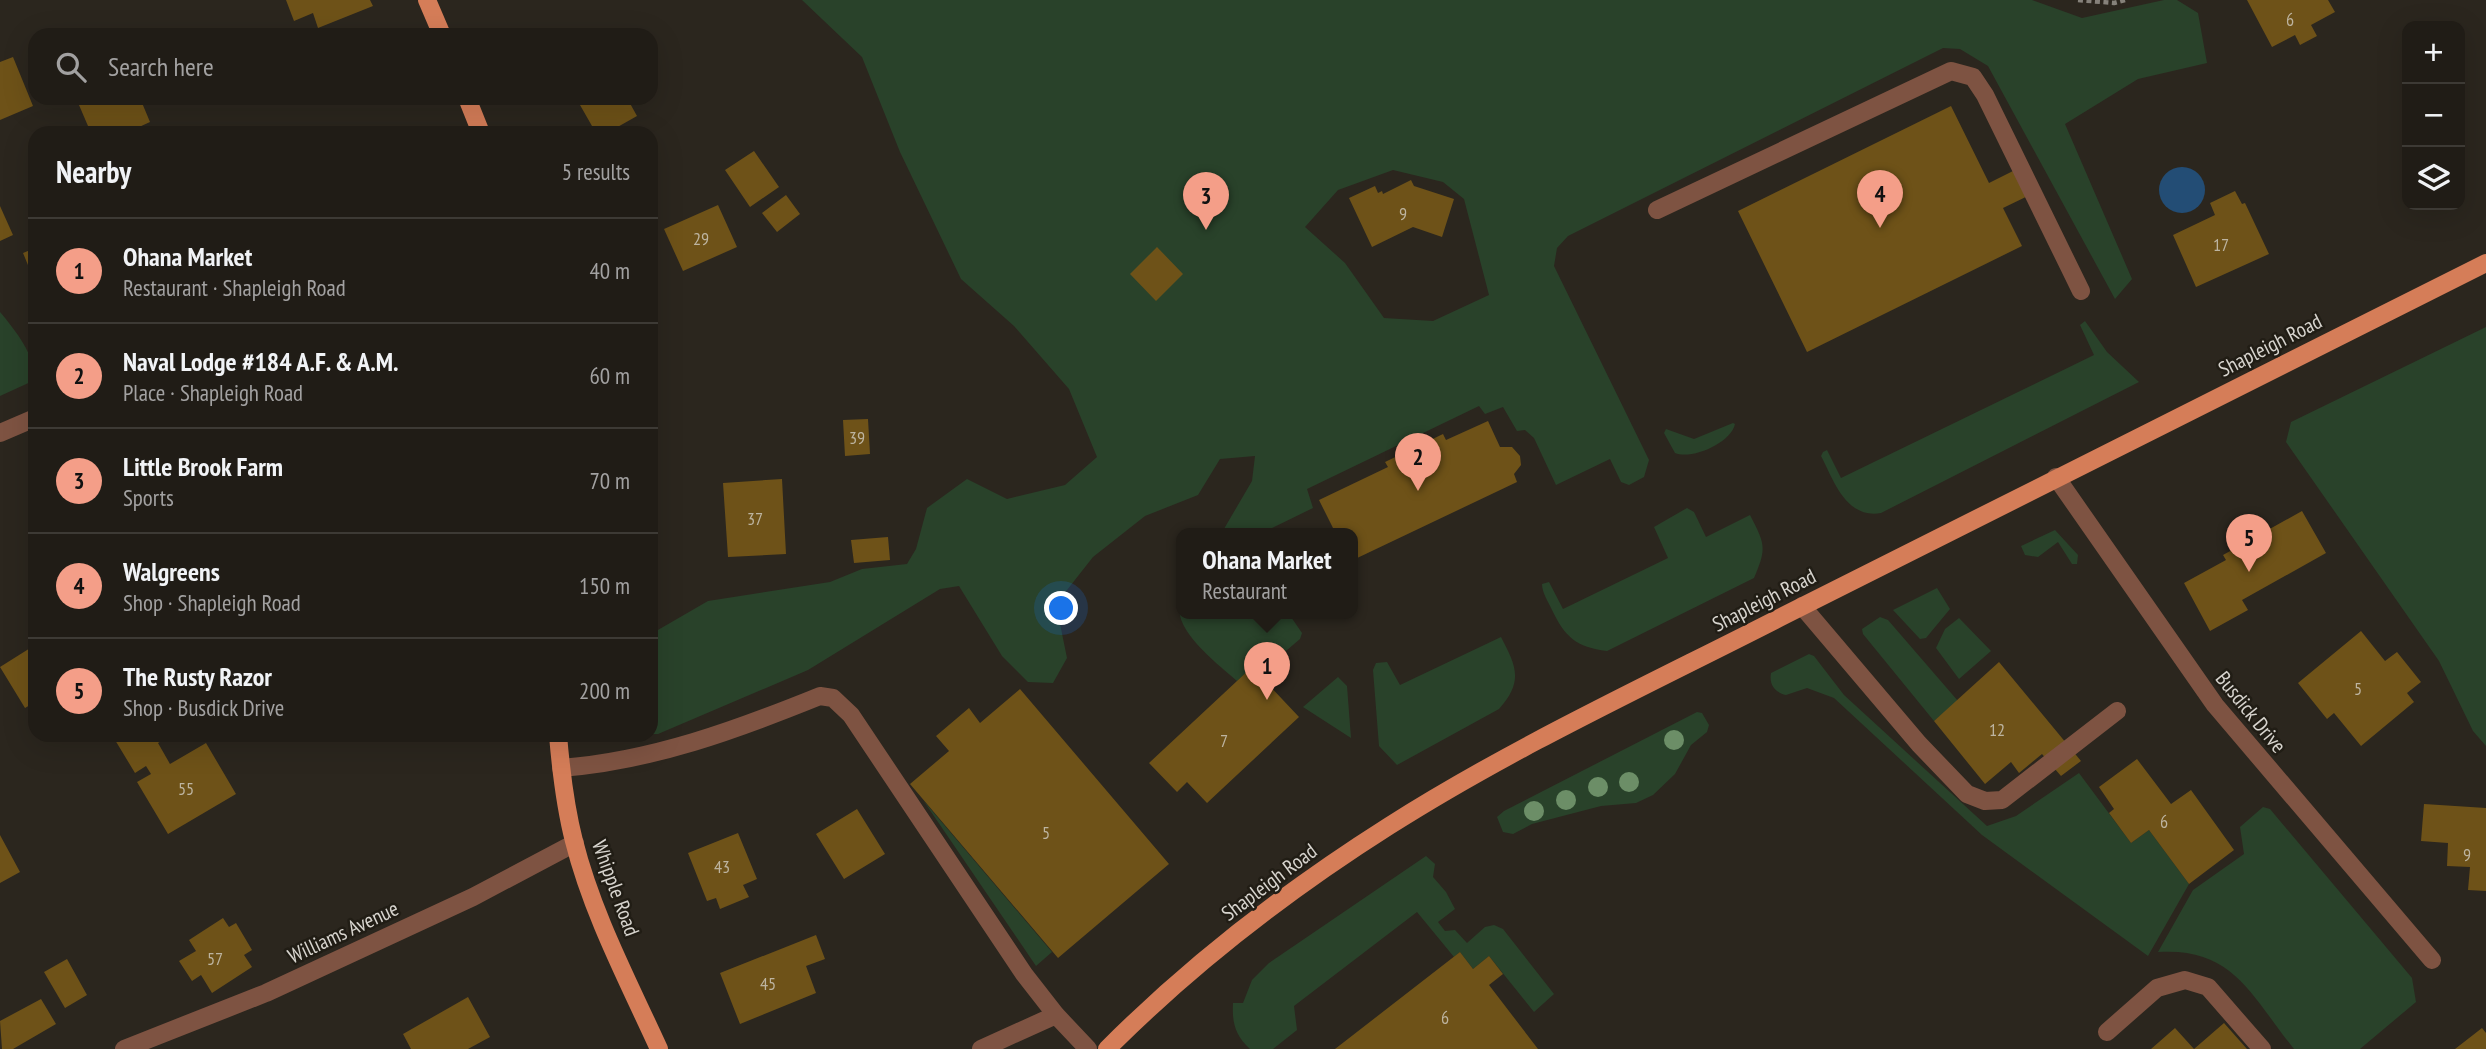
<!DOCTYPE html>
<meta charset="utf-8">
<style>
body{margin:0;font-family:"PT Sans Narrow",sans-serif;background:#2d2923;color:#f1f3f6}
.controls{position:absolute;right:21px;top:21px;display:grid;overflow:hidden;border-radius:14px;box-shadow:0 7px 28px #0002}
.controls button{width:63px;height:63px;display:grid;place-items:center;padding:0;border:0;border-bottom:2px solid #3d3a35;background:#201c16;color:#f1f3f6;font:35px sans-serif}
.you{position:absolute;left:1062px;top:609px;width:24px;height:24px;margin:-18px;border:5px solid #fff;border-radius:50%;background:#1a73e8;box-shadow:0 0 0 10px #1a73e833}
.badge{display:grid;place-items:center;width:46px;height:46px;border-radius:50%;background:#f49e88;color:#111;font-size:23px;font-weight:700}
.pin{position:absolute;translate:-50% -58px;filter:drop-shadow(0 2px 4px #0008)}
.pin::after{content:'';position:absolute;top:37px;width:24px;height:21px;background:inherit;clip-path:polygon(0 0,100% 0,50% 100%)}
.popup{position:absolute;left:1176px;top:528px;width:182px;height:91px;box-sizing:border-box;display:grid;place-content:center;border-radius:14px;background:#201c16;filter:drop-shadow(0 2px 5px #0005);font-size:23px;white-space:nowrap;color:#a2a1a1}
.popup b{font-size:26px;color:#f1f3f6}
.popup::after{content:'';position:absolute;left:50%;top:100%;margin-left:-14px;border:14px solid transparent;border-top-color:#201c16}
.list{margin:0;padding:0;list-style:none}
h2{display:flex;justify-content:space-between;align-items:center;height:91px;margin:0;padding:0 28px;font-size:30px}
h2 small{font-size:23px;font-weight:400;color:#a2a1a1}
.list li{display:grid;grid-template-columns:46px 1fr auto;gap:21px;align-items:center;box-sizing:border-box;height:105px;padding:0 28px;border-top:2px solid #3d3a35}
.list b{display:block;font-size:26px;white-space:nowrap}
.list p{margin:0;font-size:23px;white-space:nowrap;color:#a2a1a1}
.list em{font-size:23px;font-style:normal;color:#a2a1a1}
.icon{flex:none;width:38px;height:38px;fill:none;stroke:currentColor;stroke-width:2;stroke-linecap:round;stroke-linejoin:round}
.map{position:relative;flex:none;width:2486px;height:1049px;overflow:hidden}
.search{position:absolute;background:#201c16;box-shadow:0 7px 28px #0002;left:28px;top:28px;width:630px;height:77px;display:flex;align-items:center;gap:18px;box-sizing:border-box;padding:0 24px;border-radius:21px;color:#a2a1a1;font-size:26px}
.panel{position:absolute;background:#201c16;box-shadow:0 7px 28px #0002;left:28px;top:126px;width:630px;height:616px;border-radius:21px}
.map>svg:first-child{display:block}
.green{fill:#29422a;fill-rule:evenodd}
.water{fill:#234d75}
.building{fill:#6e5218}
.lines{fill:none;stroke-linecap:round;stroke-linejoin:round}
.path{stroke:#85817a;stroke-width:4.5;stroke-dasharray:5 3.5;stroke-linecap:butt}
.minor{stroke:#7e5342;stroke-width:18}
.major{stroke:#d57d58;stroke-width:18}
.tree{fill:#6c8e67}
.labels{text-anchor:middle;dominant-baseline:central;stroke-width:5;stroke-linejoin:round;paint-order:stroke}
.number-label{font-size:18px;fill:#bdb4a0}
.street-label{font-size:21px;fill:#d7d4ce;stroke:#211d15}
</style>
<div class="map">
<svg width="2486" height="1049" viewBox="0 0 2486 1049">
<rect width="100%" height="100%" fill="#2b261e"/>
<path class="green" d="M802,0H2032L2082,18L2164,0H2177L2198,13L2207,63L2138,79L2065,124L2132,279L2115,299L1988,66L1960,49L1943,48L1568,236L1557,248L1554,266L1649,460L1644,477L1629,485L1621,482L1610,459L1556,485L1534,438L1525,430L1517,431L1503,407L1485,414L1479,406L1307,489L1313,508L1260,534H1221L1252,481L1255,456L1220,459L1198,495L1145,516L1093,557L1056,604L1067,658L1053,683L1028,682L1002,656L959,586L940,589L808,670L658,734H651V634L708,601L830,582L862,569L907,564L916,549L927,508L967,479L1007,499L1065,485L1097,457L1069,389L1014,326L961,279L900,152L862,57ZM1393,170L1443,182L1464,199L1489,295L1433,321L1384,318L1345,263L1305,227L1338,190Z
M0,312C16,331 35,355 35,380L0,396Z
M2085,321L2107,352L2139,382L1881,513C1846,519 1834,481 1821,456L1823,452L1827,450L1841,478L2094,355L2080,325Z
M2486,327V746L2473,731L2439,661L2286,442L2291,422Z
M1733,423L1735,424C1731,443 1692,460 1675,453L1664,433L1666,429L1694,439Z
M1687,508L1694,512L1706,537L1750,515C1765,544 1767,548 1754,578L1607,651C1576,647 1565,637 1552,610C1548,601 1542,593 1542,584L1549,582L1563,609L1668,558L1654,527Z
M2055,530L2078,555L2077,564H2072L2058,542L2038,557L2025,555L2021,546Z
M1937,588L1950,609L1926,638L1920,639L1893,610Z
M1181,602V614H1289L1302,633L1300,639L1259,674L1252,668L1237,681C1219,665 1170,628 1181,602Z
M1880,617L1888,620L1958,701L1934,721L1863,634L1862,629Z
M1959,618L1991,651L1959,679L1936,648L1945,629Z
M1501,637C1516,666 1524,681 1499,709L1397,765L1379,746L1373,670L1376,663L1387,662L1400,685Z
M1809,654L1814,656L1844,695L1987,826L2016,816L2079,773L2131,843L2149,830L2189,884L2148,956L1982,835L1834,698L1807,688L1786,695C1774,692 1769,684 1771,673Z
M1338,677L1347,686L1351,738L1303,707Z
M1697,712L1702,713L1709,725L1707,732L1691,745L1675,774L1653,795L1636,803L1601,806L1532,824L1513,834L1503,832L1497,817L1504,811Z
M923,800L1052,952L1036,966Z
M2263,807L2270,809L2412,978L2416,1002L2360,1049H2294C2251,996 2234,947 2158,952L2193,890L2244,854L2240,827Z
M1426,856L1435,864L1433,877L1446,892L1455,909L1438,922L1445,931L1455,930L1467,943L1485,927L1494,925L1503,929L1554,994L1534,1012L1489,956L1473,969L1460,952L1454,957L1417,912L1294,1006L1297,1030L1273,1049H1250C1235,1035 1232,1023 1233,1003H1243L1252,980L1269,963Z"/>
<path class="water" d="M2159 190a23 23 0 1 1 46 0a23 23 0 1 1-46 0Z"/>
<path class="building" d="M286,0H370L373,6L318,28L313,13L294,21Z
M2247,0H2328L2335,12L2311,25L2317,36L2300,45L2295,35L2272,47Z
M13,57L33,106L0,120V62Z
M76,98H140L150,122L126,133H91Z
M576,98H627L637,116L607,133H596Z
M1951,106L1989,183L2023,166L2036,192L2003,208L2022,246L1807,352L1738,211Z
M754,151L779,187L750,207L725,170Z
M1411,180L1414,186L1454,199L1442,237L1413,227L1372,247L1349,198L1375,186L1378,193L1382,191L1383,194Z
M2235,191L2242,204L2245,203L2269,254L2196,287L2173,235L2215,215L2210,203Z
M786,195L800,214L777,232L762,213Z
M718,205L737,247L683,271L664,229Z
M0,206L13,235L0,241Z
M1157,247L1183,274L1156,301L1130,274Z
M35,248V282L23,253Z
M35,288V305L29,290Z
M868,419L870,454L845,456L843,420Z
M1488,421L1500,447H1512L1520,456L1521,465L1514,474L1517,482L1353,560V534H1336L1319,500L1388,467L1385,462L1443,434L1446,440Z
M782,479L786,554L728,557L723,483Z
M2302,511L2326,553L2242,600L2248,610L2210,631L2184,583L2226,560L2223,555Z
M888,537L890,560L854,563L851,540Z
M2361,631L2385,661L2397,652L2421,682L2407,693L2414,702L2361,746L2334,713L2327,719L2298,683Z
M35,645V702L25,708L0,667Z
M1999,662L2081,761L2061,776L2042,754L2019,773L2011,762L1985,784L1934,721Z
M1252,667L1299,717L1207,803L1187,782L1177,792L1149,763Z
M1020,689L1169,864L1058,958L910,784L949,751L936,736L969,708L980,723Z
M112,735H164L166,738L158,743L170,764L206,743L236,794L168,834L137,782L151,774L146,766L135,773Z
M2137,759L2171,804L2191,790L2234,850L2189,884L2149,830L2131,843L2109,813L2114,809L2099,787Z
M2424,804L2486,808V891L2468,890L2470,867L2447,866L2448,843L2421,841Z
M857,809L885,854L844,879L816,834Z
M738,833L757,879L743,885L749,897L720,909L716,898L707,901L688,853Z
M0,835L20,872L0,883Z
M223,918L229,927L236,923L252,950L244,955L252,967L212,993L201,975L192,981L179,961L196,951L189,940Z
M816,935L825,959L806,966L816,993L740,1024L720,973Z
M1460,952L1473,969L1489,956L1503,974L1489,985L1538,1049H1335Z
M67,959L87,995L65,1008L44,972Z
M468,997L490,1037L468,1049H411L403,1034Z
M41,999L56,1024L13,1049H2L0,1021Z
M2224,1023L2247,1049H2194Z
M2175,1028L2194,1049H2151Z
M2482,1028L2486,1033V1049H2455Z"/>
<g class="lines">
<path class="path" d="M2078,0L2114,3L2125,0"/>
<path class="minor" d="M1657,210L1951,71L1973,77L1985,95L2081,291
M0,433L35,418
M2056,477L2215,705L2432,960
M1802,606L1919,744L1967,794L1985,801L2002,800L2117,711
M561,768C652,761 736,730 820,696L833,698L851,715L1024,974L1056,1015L1088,1049
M2107,1032L2157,988L2185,980L2208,987L2262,1049
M124,1049L266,993L473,897L575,843
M981,1049L1056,1015"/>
<path class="major" d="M427,0L442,35
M467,98L481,133
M558,735C561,771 565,806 574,841C592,913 628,981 659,1049
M1107,1049C1192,964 1288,890 1389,826C1515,746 1652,683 1785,615C2018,496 2252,379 2486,263"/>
</g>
<g class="tree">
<circle cx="1674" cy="740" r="10"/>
<circle cx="1629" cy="782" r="10"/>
<circle cx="1598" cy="787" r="10"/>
<circle cx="1566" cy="800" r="10"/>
<circle cx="1534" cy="811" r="10"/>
</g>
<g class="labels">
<g class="number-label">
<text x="2290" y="19">6</text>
<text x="1403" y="213">9</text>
<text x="701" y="238">29</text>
<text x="2221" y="244">17</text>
<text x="857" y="437">39</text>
<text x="755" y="518">37</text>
<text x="2358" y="688">5</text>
<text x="1997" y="729">12</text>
<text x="1224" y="740">7</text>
<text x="186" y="788">55</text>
<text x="2164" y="821">6</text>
<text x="1046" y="832">5</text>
<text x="2467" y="854">9</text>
<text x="722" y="866">43</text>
<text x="215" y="958">57</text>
<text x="768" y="983">45</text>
<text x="1445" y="1017">6</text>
</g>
<g class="street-label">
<text transform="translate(2270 345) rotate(-27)">Shapleigh Road</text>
<text transform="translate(1764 600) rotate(-27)">Shapleigh Road</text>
<text transform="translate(2251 712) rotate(51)">Busdick Drive</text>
<text transform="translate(1269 882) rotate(-37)">Shapleigh Road</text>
<text transform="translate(616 888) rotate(70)">Whipple Road</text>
<text transform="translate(343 932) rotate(-25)">Williams Avenue</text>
</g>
</g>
</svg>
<div class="controls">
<button>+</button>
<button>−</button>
<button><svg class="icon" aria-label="layers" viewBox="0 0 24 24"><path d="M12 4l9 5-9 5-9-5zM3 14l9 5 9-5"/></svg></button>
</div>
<div class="you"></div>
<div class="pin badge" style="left:1267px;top:700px">1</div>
<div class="popup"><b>Ohana Market</b>Restaurant</div>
<div class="pin badge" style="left:1418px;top:491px">2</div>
<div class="pin badge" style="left:1206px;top:230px">3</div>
<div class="pin badge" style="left:1880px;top:228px">4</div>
<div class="pin badge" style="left:2249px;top:572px">5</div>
<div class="search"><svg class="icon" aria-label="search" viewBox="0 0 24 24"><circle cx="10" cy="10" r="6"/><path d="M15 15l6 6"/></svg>Search here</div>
<section class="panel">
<h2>Nearby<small>5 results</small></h2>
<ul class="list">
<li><span class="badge">1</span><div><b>Ohana Market</b><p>Restaurant · Shapleigh Road</p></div><em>40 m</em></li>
<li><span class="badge">2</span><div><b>Naval Lodge #184 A.F. &amp; A.M.</b><p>Place · Shapleigh Road</p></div><em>60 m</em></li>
<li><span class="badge">3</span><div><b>Little Brook Farm</b><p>Sports</p></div><em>70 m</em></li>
<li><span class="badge">4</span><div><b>Walgreens</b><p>Shop · Shapleigh Road</p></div><em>150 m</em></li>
<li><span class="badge">5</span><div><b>The Rusty Razor</b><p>Shop · Busdick Drive</p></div><em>200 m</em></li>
</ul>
</section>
</div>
